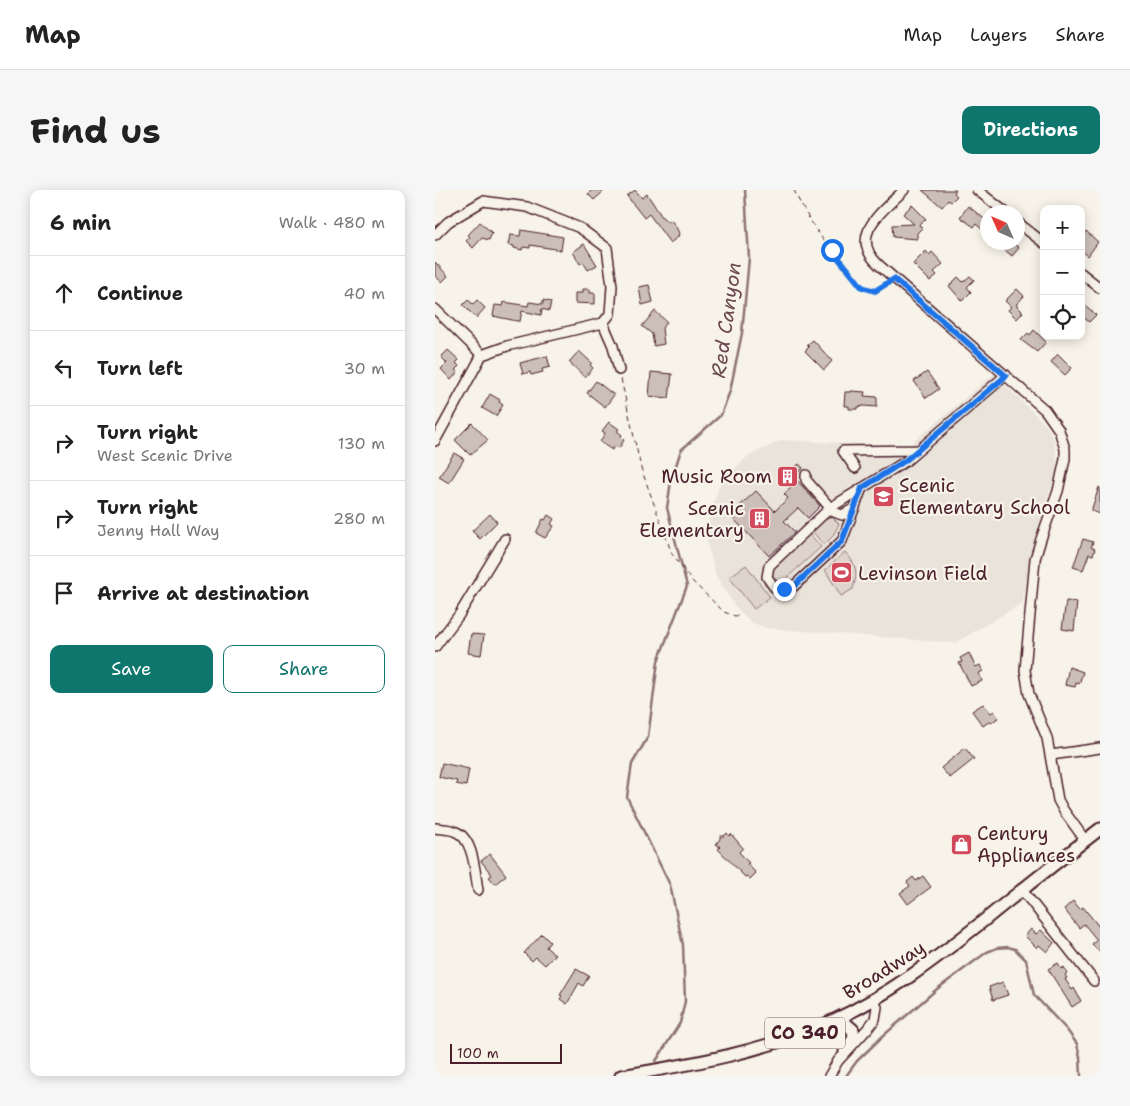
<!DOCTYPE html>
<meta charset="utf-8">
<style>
body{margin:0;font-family:"Shantell Sans",sans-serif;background:#f6f6f6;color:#222}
.controls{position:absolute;right:15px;top:15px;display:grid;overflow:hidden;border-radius:10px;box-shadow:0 2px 12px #0003}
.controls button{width:45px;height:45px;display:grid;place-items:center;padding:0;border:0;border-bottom:1px solid #e0e0e0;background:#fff;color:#222;font:25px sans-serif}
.compass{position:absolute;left:545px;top:15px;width:45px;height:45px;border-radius:50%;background:#fff;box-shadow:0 2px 12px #0003;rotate:315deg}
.scale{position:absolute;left:15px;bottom:12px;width:112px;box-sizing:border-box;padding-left:5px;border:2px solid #4a1f2b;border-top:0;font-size:14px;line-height:18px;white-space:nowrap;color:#4a1f2b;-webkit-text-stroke:4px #f7f3e8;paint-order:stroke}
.stop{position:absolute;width:15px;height:15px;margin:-11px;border:4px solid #1a73e8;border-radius:50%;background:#fff}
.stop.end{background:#1a73e8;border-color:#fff;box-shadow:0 1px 5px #0008}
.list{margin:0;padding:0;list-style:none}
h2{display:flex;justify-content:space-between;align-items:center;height:65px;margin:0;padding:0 20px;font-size:21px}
h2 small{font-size:16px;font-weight:400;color:#767676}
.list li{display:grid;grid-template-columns:32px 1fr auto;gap:15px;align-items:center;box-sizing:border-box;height:75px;padding:0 20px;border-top:1px solid #e0e0e0}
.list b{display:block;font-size:19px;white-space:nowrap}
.list p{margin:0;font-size:16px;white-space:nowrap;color:#767676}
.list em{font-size:16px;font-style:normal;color:#767676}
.actions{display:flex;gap:10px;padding:15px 20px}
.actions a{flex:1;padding:11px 0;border:1px solid #0f766e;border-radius:10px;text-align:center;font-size:18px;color:#0f766e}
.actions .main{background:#0f766e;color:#fff}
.icon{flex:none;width:28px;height:28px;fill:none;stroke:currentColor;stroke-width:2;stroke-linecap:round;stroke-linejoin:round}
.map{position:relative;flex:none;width:665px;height:886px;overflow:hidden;border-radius:10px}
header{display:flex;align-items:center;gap:30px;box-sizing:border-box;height:70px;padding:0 25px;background:#fff;border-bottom:1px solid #e0e0e0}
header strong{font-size:24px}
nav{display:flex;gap:28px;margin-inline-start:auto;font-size:18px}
.intro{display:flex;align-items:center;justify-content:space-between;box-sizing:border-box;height:120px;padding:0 30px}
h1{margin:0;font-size:35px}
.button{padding:12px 22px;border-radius:10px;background:#0f766e;color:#fff;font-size:18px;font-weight:700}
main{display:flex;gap:30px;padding:0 30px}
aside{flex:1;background:#fff;border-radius:10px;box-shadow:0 2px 12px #0003}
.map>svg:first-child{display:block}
.built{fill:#eae3da}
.green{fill:#ded4cc;stroke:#947a7c}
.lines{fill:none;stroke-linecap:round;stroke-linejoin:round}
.stream{stroke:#8e7275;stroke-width:2.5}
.building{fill:#ccbfb9;stroke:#4a1f2b}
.minor-casing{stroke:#4a1f2b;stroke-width:12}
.major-casing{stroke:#4a1f2b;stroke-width:15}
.path{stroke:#4a1f2b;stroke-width:1;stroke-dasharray:5 4;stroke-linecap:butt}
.minor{stroke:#f7f3e8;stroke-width:9}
.major{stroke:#f7f3e8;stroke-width:11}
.route{stroke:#1a73e8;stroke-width:6}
.labels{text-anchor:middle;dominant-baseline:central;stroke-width:4.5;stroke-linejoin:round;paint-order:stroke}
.shield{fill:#f7f3e8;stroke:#7e5f64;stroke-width:1}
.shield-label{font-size:18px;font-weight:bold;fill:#4a1f2b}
.poi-label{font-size:19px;fill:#4a1f2b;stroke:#f7f3e8;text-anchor:start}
.street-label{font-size:19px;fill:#4a1f2b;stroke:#f7f3e8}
.water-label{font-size:20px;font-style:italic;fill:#6c4950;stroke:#f7f3e8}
</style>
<header>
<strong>Map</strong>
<nav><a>Map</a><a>Layers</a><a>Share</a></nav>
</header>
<div class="intro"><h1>Find us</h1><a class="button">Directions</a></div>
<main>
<aside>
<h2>6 min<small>Walk · 480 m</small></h2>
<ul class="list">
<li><svg class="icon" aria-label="ahead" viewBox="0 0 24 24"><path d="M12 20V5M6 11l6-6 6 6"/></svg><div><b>Continue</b></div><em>40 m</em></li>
<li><svg class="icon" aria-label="left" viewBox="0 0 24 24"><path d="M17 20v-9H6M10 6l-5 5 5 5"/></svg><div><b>Turn left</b></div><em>30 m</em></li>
<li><svg class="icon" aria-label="right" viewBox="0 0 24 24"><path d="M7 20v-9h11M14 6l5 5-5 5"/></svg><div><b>Turn right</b><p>West Scenic Drive</p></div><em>130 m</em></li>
<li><svg class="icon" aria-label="right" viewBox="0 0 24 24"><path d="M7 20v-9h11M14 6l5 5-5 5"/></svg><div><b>Turn right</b><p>Jenny Hall Way</p></div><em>280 m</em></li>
<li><svg class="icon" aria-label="arrive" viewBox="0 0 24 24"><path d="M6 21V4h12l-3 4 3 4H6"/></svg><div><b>Arrive at destination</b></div></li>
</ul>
<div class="actions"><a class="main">Save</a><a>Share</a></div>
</aside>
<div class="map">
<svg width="665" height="886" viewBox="0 0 665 886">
<rect width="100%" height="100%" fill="#f7f3e8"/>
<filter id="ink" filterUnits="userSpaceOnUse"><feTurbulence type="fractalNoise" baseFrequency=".02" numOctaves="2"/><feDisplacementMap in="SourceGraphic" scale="10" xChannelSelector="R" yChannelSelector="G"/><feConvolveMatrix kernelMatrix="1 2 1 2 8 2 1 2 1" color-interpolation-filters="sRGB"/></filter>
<g filter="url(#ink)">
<path class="built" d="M559,184L612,236L619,250L622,268L621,282L599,351L589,402L588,413L520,453L331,438L316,432L299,415L281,386L272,352L275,321L287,290L312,267L347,250L473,256Z"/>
<path class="green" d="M394,324L404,334L397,347L389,355L377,341Z
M373,342L386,357L345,394H342L336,387V379Z
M410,362C422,375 423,382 418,399L406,406L390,380Z
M311,375L335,407L319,419L294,387Z"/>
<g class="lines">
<path class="stream" d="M221,871L245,833L250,811L248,755L235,695L192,607L197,574L213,547L223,471L252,396L232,318L236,291L246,260L286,225L295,201L307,143L314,68L310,0
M411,886L422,871L448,846L502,799L552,762L562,758L573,757L580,759L591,770L599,805L632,840L642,854L645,867L646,886"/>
</g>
<path class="building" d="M157,0H170L159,10L153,4Z
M200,0L207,8L212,4L227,27L233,32L236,30L241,37L244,43L243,47L235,53L214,24L209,28L192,6Z
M487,0H521L519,3L522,6L516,12L513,10L507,17Z
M477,15L491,29L484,35L487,38L482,43V49L458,47L457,35L479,34L468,24Z
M533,16L552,31V34L548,40L541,34L539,37L525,27Z
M45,32L57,43L54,50L47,48L38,58L31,51L35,47L33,45Z
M86,40L128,47L126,60L95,55V58L88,57L87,60L79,58V56L73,55L75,45L85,46Z
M651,41L663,52L653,66L646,60V47Z
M560,52H577L584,58L577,66Z
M149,54L162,75L153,80L148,72L145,74L138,62Z
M491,61L494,65L497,62L508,74L499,82L502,85L495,91L478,74Z
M0,72L13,86L7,92L0,86Z
M535,86L539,90L532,97L536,102L527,111L514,96L523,87L528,92Z
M214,95L218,112L207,115L204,97Z
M148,99H155V103H160V114L140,113V103H148Z
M582,99L589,106L581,115L588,122L582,129L573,120L576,117L570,111Z
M33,110L38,114L42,110L50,118L41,128L28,115Z
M108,110L116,112L114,121L107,119L106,125L87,121L85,131H82L58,126L60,115L68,116L69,112L93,116L94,112L108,114Z
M650,115L661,125L654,132L646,125V119Z
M220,121L232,132L227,138L229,154L219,156L217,144L207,136Z
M599,140L611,152L602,162L586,150L593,143L595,145Z
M378,150L397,171L389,180L370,161L374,157L372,155Z
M13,160L24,170L21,173L24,176L20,180L23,182L16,190L6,179L12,173L6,167Z
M144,161L157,173L155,175L158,178L150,187L134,172Z
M623,164L637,178L630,185L616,172Z
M112,166L115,177L107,179L108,182L96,185L95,182L88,184L85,173Z
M216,182L237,184L234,208L214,206Z
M492,182L504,199L491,208L479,191Z
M161,191L179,205L170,217L152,203Z
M416,201L430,202L429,206L442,207V217L429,216L423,217V219H414V216H409L410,202H416Z
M55,204L65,210L64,212L68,215L61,226L47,218Z
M174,232L184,239L182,241L187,245L186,247L189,250L184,258L179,256L177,260L165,252L170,243L167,241Z
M37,233L53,250L35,265L20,250Z
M19,263L29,269L14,293L4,287Z
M364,274L368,278L359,287L385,316L373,328L363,318L349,331L360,342L334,366L295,325L321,301L340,321L353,308L349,304L356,298L351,293L349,295L345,291L347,289L345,287L355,278L357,280Z
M664,297L665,298V324L656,321Z
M55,324L62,332L45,349L37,341Z
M113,325L119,329L116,334L119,336L110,348L101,343L108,329L110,330Z
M648,349L658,352L656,357L660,359L658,365L654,364L648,380L638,377Z
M631,411L642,412L639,441L627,439Z
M36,444L49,445L46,465L33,463Z
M534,463L540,476L541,477L545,475L548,481L544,483L547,491L536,496L524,473L527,472L525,468Z
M634,477L648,482L644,494L641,493L640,497L630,495Z
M548,514L556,523L559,521L563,528L556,533L555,531L548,536L537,521Z
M530,558L539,569L515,588L506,578Z
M7,573L34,579L31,596L21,594L22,591L4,587Z
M292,643L294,646L296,644L308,658L304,662L314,673L312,674L321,683L315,689L312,686L310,687L283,659L285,657L281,654L285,649V646H289Z
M55,664L71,685L60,694L54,687L57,685L46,671Z
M488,686L496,697L473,714L465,703L475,696L472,692L478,687L481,691Z
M638,711L645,719L648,717L665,738V763L657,754L662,750L649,734L644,738L629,719Z
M596,739L601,744L606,740L619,753L612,762L604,755L602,758L590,746Z
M107,744L115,752L111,757L120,765L110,775L101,767L97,771L89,763Z
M623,773L626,779L629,777L632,783L630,785L632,788L630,789L637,800L639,798L646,811L637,817L613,779Z
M141,779L154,786L148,796L144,793L132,814L125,809L127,806L125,805Z
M568,792L573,805L558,810L554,797Z"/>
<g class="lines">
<defs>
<path id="minor" d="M469,0C447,22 412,46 444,75L610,220L624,240L630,259V269L623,301L606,349L600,369L590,480L594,504L612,548L623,610L629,621L650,650
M542,0L570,22
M582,32L609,53
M0,45L13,32L48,11L92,17L145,38L172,58L177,96L175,124L168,133L72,156L47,165L0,251
M646,83L665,98
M0,119L47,165
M168,133L178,156L184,180
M420,278L408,261L483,260
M371,285V290L399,322L407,325L420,318
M427,298L407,351L359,396L349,399L339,397L332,387L334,376L395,318L471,271L571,185
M0,457L24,425L70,349
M616,565L665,558
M0,638C6,639 14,639 19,641C39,647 40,683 43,700
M587,700L659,791
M394,886L403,871L434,837L440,829L442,817L439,810"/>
<path id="major" d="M397,833H410L418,840L419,848L410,861
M186,886C257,874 329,862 395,832C453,806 502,768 552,728C589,698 627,668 665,639"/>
</defs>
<use href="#minor" class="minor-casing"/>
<use href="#major" class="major-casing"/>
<path class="path" d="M359,0C369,25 405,77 426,95C429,98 435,99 440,101L453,94
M186,189L206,278L237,364L258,392L289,422L300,426L306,425"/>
<use href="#minor" class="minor"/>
<use href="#major" class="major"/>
</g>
</g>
<g class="lines" filter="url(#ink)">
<path class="route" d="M349,399L359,396L407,351L427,298L471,270L571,186L459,89L440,101L427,97L397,60"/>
</g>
<defs>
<symbol id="building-square" viewBox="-11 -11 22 22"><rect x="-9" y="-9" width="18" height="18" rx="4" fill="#d1495b" stroke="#f7f3e8"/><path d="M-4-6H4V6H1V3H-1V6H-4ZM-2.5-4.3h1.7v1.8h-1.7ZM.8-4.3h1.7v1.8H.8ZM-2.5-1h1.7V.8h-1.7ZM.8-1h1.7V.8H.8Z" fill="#fff"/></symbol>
<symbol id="school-square" viewBox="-11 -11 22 22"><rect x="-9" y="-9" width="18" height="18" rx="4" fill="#d1495b" stroke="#f7f3e8"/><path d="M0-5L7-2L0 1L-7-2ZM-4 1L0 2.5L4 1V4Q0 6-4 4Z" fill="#fff"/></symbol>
<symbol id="stadium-square" viewBox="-11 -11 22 22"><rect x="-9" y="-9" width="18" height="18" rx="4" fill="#d1495b" stroke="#f7f3e8"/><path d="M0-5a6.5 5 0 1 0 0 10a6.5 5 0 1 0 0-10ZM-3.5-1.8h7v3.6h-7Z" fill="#fff"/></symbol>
<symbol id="shop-square" viewBox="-11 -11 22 22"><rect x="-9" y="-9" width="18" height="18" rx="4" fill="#d1495b" stroke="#f7f3e8"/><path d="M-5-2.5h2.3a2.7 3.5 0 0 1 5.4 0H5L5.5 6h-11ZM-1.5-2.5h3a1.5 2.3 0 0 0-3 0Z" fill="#fff"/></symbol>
</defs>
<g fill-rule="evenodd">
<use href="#building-square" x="340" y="274" width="25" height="25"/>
<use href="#school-square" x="436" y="294" width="25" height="25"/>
<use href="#building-square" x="312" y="316" width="25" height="25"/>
<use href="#stadium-square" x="394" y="370" width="25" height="25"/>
<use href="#shop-square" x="514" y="642" width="25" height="25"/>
</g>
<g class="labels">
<rect class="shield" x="330" y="827.5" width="80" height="31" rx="4"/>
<g class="shield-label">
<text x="370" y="843">CO 340</text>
</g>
<g class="poi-label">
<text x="337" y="286" text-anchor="end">Music Room</text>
<text x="464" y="295">Scenic<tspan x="464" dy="22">Elementary School</tspan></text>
<text x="309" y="318" text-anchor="end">Scenic<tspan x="309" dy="22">Elementary</tspan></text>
<text x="423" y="383">Levinson Field</text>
<text x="542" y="643">Century<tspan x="542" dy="22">Appliances</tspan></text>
</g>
<g class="street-label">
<text transform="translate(449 780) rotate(-32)">Broadway</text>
</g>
<g class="water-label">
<text transform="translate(291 130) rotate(-82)">Red Canyon</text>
</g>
</g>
</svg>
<div class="controls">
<button>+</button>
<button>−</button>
<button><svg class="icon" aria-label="locate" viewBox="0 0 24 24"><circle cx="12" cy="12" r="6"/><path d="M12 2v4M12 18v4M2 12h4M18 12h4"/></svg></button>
</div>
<svg class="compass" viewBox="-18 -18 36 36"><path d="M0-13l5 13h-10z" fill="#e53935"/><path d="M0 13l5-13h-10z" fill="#767676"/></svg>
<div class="scale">100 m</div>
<div class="stop" style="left:397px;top:60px"></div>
<div class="stop end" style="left:349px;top:399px"></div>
</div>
</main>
